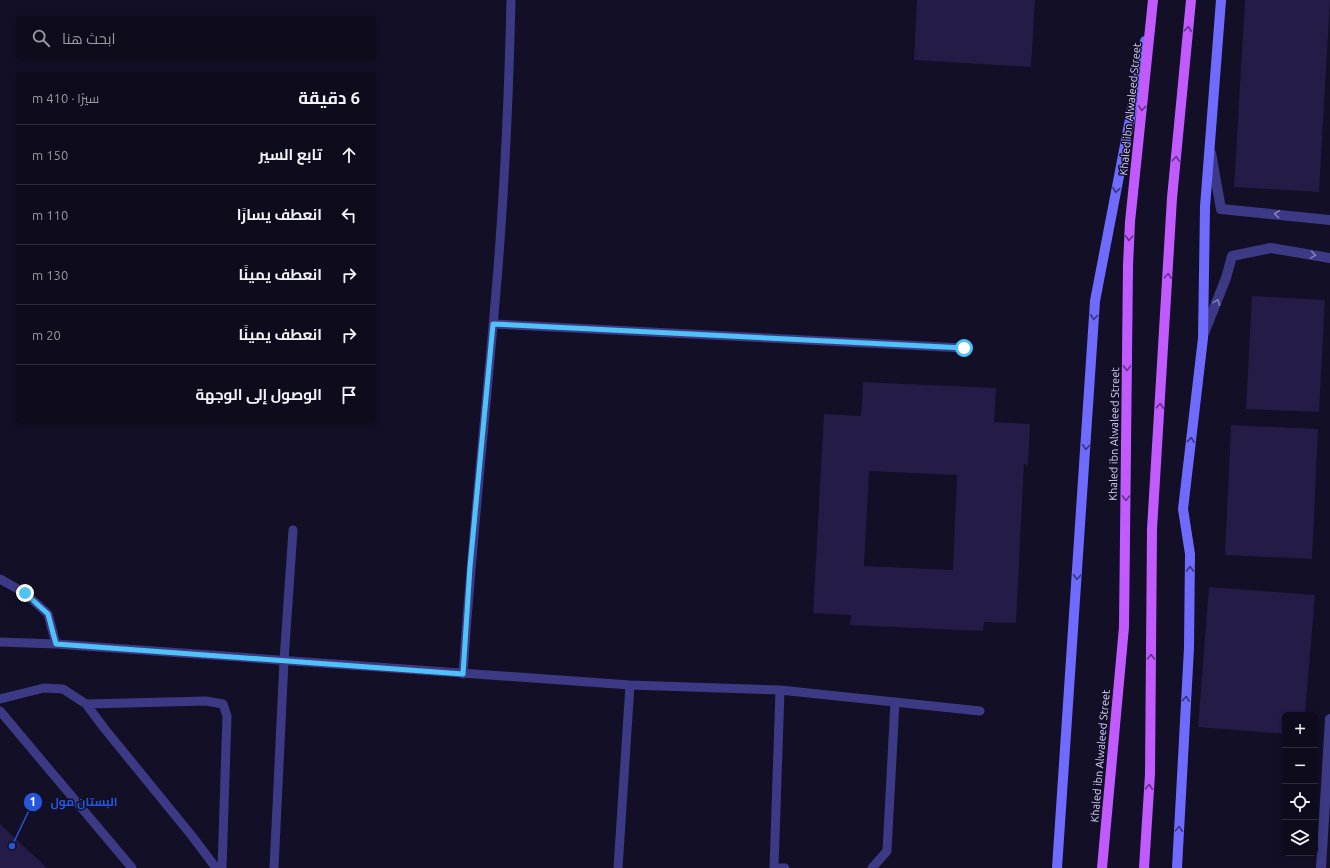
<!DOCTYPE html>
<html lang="ar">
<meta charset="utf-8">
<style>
body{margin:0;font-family:Ubuntu,Cairo,sans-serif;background:#1c1929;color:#f1f3f6;direction:rtl}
.controls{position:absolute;right:12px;bottom:12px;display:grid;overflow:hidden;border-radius:6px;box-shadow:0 2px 6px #0003}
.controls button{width:36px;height:36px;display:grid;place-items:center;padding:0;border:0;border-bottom:1px solid #2e2b3b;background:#0e0b1c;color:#f1f3f6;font:20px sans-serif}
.stop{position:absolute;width:12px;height:12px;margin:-9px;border:3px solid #4fc3f7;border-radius:50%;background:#fff}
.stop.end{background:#4fc3f7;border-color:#fff;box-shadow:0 1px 4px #0008}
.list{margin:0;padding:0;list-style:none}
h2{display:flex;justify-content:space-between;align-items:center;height:52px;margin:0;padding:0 16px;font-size:17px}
h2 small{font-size:13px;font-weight:400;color:#9b9ba3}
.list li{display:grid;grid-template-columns:26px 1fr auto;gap:12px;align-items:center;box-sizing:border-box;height:60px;padding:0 16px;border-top:1px solid #2e2b3b}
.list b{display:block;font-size:15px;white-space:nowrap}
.list em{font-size:13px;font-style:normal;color:#9b9ba3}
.icon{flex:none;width:22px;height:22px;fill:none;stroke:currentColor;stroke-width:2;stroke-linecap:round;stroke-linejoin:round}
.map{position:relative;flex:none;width:1330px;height:868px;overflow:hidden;direction:ltr}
.search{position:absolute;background:#0e0b1c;box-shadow:0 2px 6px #0003;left:16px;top:16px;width:360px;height:44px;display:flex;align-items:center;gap:10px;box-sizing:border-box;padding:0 14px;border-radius:6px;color:#9b9ba3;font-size:15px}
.panel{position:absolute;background:#0e0b1c;box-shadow:0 2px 6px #0003;left:16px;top:72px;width:360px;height:352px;border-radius:6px;direction:rtl}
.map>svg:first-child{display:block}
.building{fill:#241b47;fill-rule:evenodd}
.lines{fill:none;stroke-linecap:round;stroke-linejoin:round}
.service{stroke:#3d3a85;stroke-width:9}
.minor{stroke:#3d3a85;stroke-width:10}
.tertiary{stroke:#3d3a85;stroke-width:10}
.secondary{stroke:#6f6bff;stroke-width:10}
.primary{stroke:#c25bff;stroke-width:10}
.oneway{stroke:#623188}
.oneway2{stroke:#38347d}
.oneway3{stroke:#837fbc}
.route{stroke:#4fc3f7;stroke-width:5}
.labels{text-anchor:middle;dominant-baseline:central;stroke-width:3;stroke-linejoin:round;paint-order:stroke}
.street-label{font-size:11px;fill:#d9d4ff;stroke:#130f26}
.leader{fill:none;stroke:#2655da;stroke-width:1.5}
.callout-dot{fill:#2655da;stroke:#130f26;stroke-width:1.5}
.mark-label{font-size:12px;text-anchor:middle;font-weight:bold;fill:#fff}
.callout-label{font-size:12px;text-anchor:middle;font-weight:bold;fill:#2655da;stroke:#130f26;stroke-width:3;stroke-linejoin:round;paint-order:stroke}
</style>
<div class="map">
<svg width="1330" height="868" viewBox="0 0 1330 868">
<rect width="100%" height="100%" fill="#130f26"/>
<path class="building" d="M917,0H1035L1031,67L914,60Z
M1245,0H1330L1319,192L1234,187Z
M1252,296L1325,300L1319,412L1246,409Z
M863,382L996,388L994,422L1030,424L1028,465L1024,464L1016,623L984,622L983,631L850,625L851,615L813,613L824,414L861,416ZM869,471L957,475L953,570L864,566Z
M1231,425L1318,429L1312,559L1225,555Z
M1209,587L1315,595L1305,715H1285V734L1198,727Z
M0,824L47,868H0Z"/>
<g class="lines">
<path class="service" d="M493,324L964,348
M0,579L25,593L48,614L56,644
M0,642L56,644L630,685L780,690L980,711
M463,674C472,538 487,403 498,268C505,179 509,89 511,0
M0,699L44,688L63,689L86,704L104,728L192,836L216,868
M86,704L206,701L223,704L227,716L222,868
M0,711L132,868
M274,868L284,661L293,530
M618,868L630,685
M774,868L780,690
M774,868H785
M872,868L887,851L895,702"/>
<path class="minor" d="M1321,868L1330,719"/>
<path class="tertiary" d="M1211,153L1221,209L1330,220
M1203,336L1226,278L1232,256L1271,248L1330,258"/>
<path class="secondary" d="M1057,868L1095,301L1145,41
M1177,868L1189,648L1190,554L1183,509L1203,338L1205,207L1221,0"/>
<path class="primary" d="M1102,868L1124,627L1128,266L1130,222L1153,0
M1144,868L1150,774L1152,529L1172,198L1191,0"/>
</g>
<defs><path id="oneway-chevron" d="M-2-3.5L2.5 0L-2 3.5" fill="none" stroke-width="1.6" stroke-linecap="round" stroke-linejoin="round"/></defs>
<g class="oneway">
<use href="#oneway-chevron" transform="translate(1188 29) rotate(-85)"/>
<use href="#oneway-chevron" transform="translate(1142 108) rotate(96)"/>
<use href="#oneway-chevron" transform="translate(1176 159) rotate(-85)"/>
<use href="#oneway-chevron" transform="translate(1129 238) rotate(93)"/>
<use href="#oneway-chevron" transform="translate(1168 276) rotate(-86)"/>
<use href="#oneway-chevron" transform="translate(1127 368) rotate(91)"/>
<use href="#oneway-chevron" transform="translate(1160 406) rotate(-86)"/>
<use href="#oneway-chevron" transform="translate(1126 498) rotate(91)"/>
<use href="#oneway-chevron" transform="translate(1151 657) rotate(-89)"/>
<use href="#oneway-chevron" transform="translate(1149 787) rotate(-87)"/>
</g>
<g class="oneway2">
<use href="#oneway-chevron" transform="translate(1116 190) rotate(101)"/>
<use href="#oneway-chevron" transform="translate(1094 317) rotate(94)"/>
<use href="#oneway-chevron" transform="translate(1191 440) rotate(-84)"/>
<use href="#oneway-chevron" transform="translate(1086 447) rotate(94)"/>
<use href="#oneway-chevron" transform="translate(1190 569) rotate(-90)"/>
<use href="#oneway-chevron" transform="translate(1077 577) rotate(94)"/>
<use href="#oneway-chevron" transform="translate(1186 699) rotate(-87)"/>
<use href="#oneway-chevron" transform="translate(1179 829) rotate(-87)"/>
</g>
<g class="oneway3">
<use href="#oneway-chevron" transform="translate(1277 214) rotate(-174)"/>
<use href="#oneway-chevron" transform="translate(1313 255) rotate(9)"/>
<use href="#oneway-chevron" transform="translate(1217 302) rotate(-69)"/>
</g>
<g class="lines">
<path class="route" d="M25,593L48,614L56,644L463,674L470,567L493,324L964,348"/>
</g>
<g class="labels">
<g class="street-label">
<text transform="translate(1130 109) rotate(-84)">Khaled ibn Alwaleed Street</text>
<text transform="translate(1114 434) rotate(-89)">Khaled ibn Alwaleed Street</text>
<text transform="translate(1100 756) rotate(-85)">Khaled ibn Alwaleed Street</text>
</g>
</g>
<path class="leader" d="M12 846L33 802"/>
<g class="callout-dot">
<circle cx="12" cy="846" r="4"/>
<circle cx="33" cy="802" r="10"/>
</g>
<g class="mark-label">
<text x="33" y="806">1</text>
</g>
<g class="callout-label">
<text x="84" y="806">البستان مول</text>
</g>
</svg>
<div class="controls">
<button>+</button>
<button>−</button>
<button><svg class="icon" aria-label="locate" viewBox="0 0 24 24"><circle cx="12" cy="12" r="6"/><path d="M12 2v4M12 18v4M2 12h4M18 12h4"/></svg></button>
<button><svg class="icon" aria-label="layers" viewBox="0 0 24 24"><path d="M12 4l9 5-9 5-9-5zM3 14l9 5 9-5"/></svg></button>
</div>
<div class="stop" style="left:964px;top:348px"></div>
<div class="stop end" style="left:25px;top:593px"></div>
<div class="search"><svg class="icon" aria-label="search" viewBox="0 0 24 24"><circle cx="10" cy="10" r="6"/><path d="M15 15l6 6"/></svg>ابحث هنا</div>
<section class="panel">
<h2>6 دقيقة<small>سيرًا · 410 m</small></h2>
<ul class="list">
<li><svg class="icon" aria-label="ahead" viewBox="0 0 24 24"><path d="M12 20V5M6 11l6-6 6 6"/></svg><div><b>تابع السير</b></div><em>150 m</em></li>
<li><svg class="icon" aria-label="left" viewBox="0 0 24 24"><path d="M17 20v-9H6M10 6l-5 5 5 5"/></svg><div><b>انعطف يسارًا</b></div><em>110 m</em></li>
<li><svg class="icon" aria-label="right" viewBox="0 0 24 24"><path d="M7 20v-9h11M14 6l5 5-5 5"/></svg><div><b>انعطف يمينًا</b></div><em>130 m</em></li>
<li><svg class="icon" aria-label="right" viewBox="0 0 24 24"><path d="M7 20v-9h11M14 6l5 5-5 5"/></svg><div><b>انعطف يمينًا</b></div><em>20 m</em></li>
<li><svg class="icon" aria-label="arrive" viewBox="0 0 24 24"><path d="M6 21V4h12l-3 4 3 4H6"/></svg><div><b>الوصول إلى الوجهة</b></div></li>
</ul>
</section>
</div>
